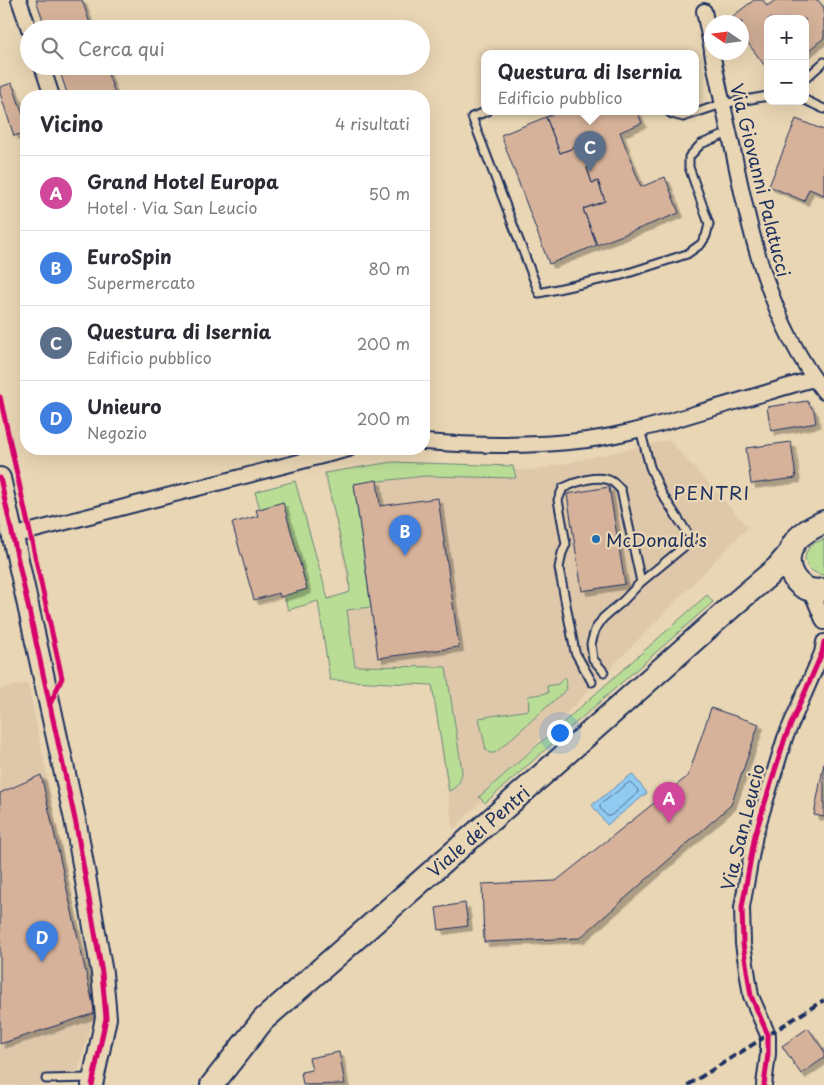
<!DOCTYPE html>
<html lang="it">
<meta charset="utf-8">
<style>
body{margin:0;font-family:"Playpen Sans",sans-serif;background:#f7f7f7;color:#2b2b33}
.controls{position:absolute;right:15px;top:15px;display:grid;overflow:hidden;border-radius:10px;box-shadow:0 5px 20px #0002}
.controls button{width:45px;height:45px;display:grid;place-items:center;padding:0;border:0;border-bottom:1px solid #e1e1e2;background:#fff;color:#2b2b33;font:25px sans-serif}
.compass{position:absolute;left:704px;top:15px;width:45px;height:45px;border-radius:50%;background:#fff;box-shadow:0 5px 20px #0002;rotate:283deg}
.you{position:absolute;left:559px;top:732px;width:18px;height:18px;margin:-12px;border:4px solid #fff;border-radius:50%;background:#1a73e8;box-shadow:0 0 0 8px #1a73e833}
.badge{display:grid;place-items:center;width:32px;height:32px;border-radius:50%;background:#ea580c;color:#fff;font-size:16px;font-weight:700}
.pin{position:absolute;translate:-50% -41px;filter:drop-shadow(0 1px 2px #0008)}
.pin::after{content:'';position:absolute;top:26px;width:18px;height:15px;background:inherit;clip-path:polygon(0 0,100% 0,50% 100%)}
.popup{position:absolute;left:481px;top:50px;width:218px;height:65px;box-sizing:border-box;display:grid;place-content:center;border-radius:10px;background:#fff;filter:drop-shadow(0 1px 4px #0005);font-size:16px;white-space:nowrap;color:#7c7c81}
.popup b{font-size:19px;color:#2b2b33}
.popup::after{content:'';position:absolute;left:50%;top:100%;margin-left:-10px;border:10px solid transparent;border-top-color:#fff}
.list{margin:0;padding:0;list-style:none}
h2{display:flex;justify-content:space-between;align-items:center;height:65px;margin:0;padding:0 20px;font-size:21px}
h2 small{font-size:16px;font-weight:400;color:#7c7c81}
.list li{display:grid;grid-template-columns:32px 1fr auto;gap:15px;align-items:center;box-sizing:border-box;height:75px;padding:0 20px;border-top:1px solid #e1e1e2}
.list b{display:block;font-size:19px;white-space:nowrap}
.list p{margin:0;font-size:16px;white-space:nowrap;color:#7c7c81}
.list em{font-size:16px;font-style:normal;color:#7c7c81}
.icon{flex:none;width:28px;height:28px;fill:none;stroke:currentColor;stroke-width:2;stroke-linecap:round;stroke-linejoin:round}
.map{position:relative;flex:none;width:824px;height:1085px;overflow:hidden}
.search{position:absolute;background:#fff;box-shadow:0 5px 20px #0002;left:20px;top:20px;width:410px;height:55px;display:flex;align-items:center;gap:12px;box-sizing:border-box;padding:0 18px;border-radius:28px;color:#7c7c81;font-size:19px}
.panel{position:absolute;background:#fff;box-shadow:0 5px 20px #0002;left:20px;top:90px;width:410px;height:365px;border-radius:20px}
.map>svg:first-child{display:block}
.built{fill:#dfc8aa}
.green{fill:#badd96;stroke:#6a867a}
.water{fill:#91cbf1;stroke:#628db6}
.lines{fill:none;stroke-linecap:round;stroke-linejoin:round}
.shore{stroke:#4a6d99;stroke-width:1}
.building{fill:#d6b29a;stroke:#1b2f5e;filter:url(#shadow)}
.lane-casing{stroke:#1b2f5e;stroke-width:11}
.street-casing{stroke:#1b2f5e;stroke-width:18}
.secondary-casing{stroke:#1b2f5e;stroke-width:24}
.primary-casing{stroke:#1b2f5e;stroke-width:26}
.lane{stroke:#e9d6b4;stroke-width:7}
.street{stroke:#e9d6b4;stroke-width:14}
.secondary{stroke:#e9d6b4;stroke-width:20}
.primary{stroke:#e9d6b4;stroke-width:22}
.rail{stroke:#1b2f5e;stroke-width:4;stroke-dasharray:8 4;stroke-linecap:butt}
.cycleway-casing{stroke:#e9d6b4;stroke-width:8}
.cycleway{stroke:#d6006c;stroke-width:5}
.poi-dot{fill:#1f6fb2;stroke:#e9d6b4;stroke-width:2}
.labels{text-anchor:middle;dominant-baseline:central;stroke-width:4.5;stroke-linejoin:round;paint-order:stroke}
.street-label{font-size:18px;fill:#1b2f5e;stroke:#e9d6b4}
.poi-label{font-size:18px;fill:#1b2f5e;stroke:#e9d6b4;text-anchor:start}
.neighbourhood-label{font-size:19px;letter-spacing:1px;fill:#1b2f5e;stroke:#e9d6b4}
</style>
<div class="map">
<svg width="824" height="1085" viewBox="0 0 824 1085">
<defs>
<filter id="shadow"><feDropShadow dx="4.5" dy="4.5" stdDeviation="0" flood-color="#0004"/></filter>
</defs>
<rect width="100%" height="100%" fill="#e9d6b4"/>
<filter id="ink" filterUnits="userSpaceOnUse"><feTurbulence type="fractalNoise" baseFrequency=".02" numOctaves="2"/><feDisplacementMap in="SourceGraphic" scale="10" xChannelSelector="R" yChannelSelector="G"/><feConvolveMatrix kernelMatrix="1 2 1 2 8 2 1 2 1" color-interpolation-filters="sRGB"/></filter>
<g filter="url(#ink)">
<path class="built" d="M669,440L748,527L453,830L432,685L330,680L318,601L350,592L325,473L535,470Z
M28,683L95,1013L74,1085H0V689Z"/>
<path class="green" d="M392,462L513,466L516,478L425,476L354,484L371,607L347,610L355,666L446,667L462,771C461,781 458,787 449,791L432,685L330,680L318,601L288,610L284,595L307,589L283,503L260,509L255,492L295,481L328,599L350,592L349,575L325,473Z
M824,539V575C810,574 798,560 810,547C813,543 819,541 824,539Z
M707,595L713,602L485,803L479,797Z
M565,677L567,689L495,753H490L486,750L479,718L529,710L528,696L548,693L547,686L558,684Z"/>
<path class="water" d="M632,774L647,793L607,825L592,805Z"/>
<g class="lines">
<path class="shore" d="M630,782L638,790V793L610,816H607L600,808V805Z"/>
</g>
<path class="building" d="M36,0H82L92,29H46Z
M754,0H763L767,6L776,0H818L824,8V38L805,53V19H768V70L742,35V22H732L729,19Z
M58,66H105L116,96H68Z
M12,83L26,124V132L14,136L0,93V87Z
M561,111H637L642,123L620,132L641,187L665,177L679,213L597,245L583,209L605,201L598,181L592,183L587,168L592,166L584,144L560,153L546,117Z
M546,117L560,153L584,144L592,166L587,168L592,183L598,181L605,201L583,209L597,245L549,264L501,135Z
M796,119L824,130V195L809,189L804,201L769,186Z
M807,401L814,411L816,423L771,431L767,407Z
M791,442L796,478L751,484L746,448Z
M377,480L380,506L438,498L459,647L378,658L354,484Z
M609,487L625,584L582,591L567,494Z
M283,502L307,589L280,597L279,593L254,600L232,523L258,516L256,510Z
M711,708L759,724L731,805L580,938L484,942L482,884L556,881L688,776Z
M824,763V817L814,815Z
M41,775L95,1013L0,1044V793Z
M465,903L468,926L439,930L436,908Z
M808,1028L824,1051V1058L801,1074L782,1046Z
M339,1052L345,1084L303,1085L301,1072L312,1070L309,1058Z"/>
<g class="lines">
<defs>
<path id="lane" d="M805,79L824,62
M805,100L824,109
M488,111L472,117L539,293L622,275L687,254L701,244L706,236L709,224L689,167V157L701,144L729,133
M668,111L672,114L683,117L722,104L768,96
M604,672L593,659L591,644L595,630L603,618L623,601L641,582L692,540L662,494L650,467L640,429
M592,682L575,652L559,568L562,553L566,544L558,500L563,488C575,482 598,474 611,481C615,483 618,487 621,490L641,582
M46,1079L91,1078"/>
<path id="street" d="M19,0L29,29
M704,11L712,50
M712,52C718,84 725,114 732,145C750,232 769,321 824,392
M42,66L52,96
M424,442C478,446 532,447 587,440C624,435 661,424 697,413C736,402 775,390 813,379
M12,536L349,449
M811,591L824,622
M764,1085L768,1054V1035L751,996L743,944L742,907L755,835L785,738L822,653L824,642"/>
<path id="secondary" d="M0,478L76,824L102,973L106,1018L92,1085"/>
<path id="primary" d="M824,522C813,527 799,534 793,545C780,566 798,596 824,590
M212,1085L263,1020L542,775L738,601L777,568L788,555"/>
</defs>
<use href="#lane" class="lane-casing"/>
<use href="#street" class="street-casing"/>
<use href="#secondary" class="secondary-casing"/>
<use href="#primary" class="primary-casing"/>
<use href="#lane" class="lane"/>
<use href="#street" class="street"/>
<use href="#secondary" class="secondary"/>
<use href="#primary" class="primary"/>
<path class="rail" d="M688,1085L824,1000"/>
<defs>
<path id="cycleway" d="M0,397L62,678L50,704
M0,478L76,824L102,973L106,1018L92,1085
M764,1085L768,1054V1035L751,996L743,944L742,907L755,835L785,738L822,653L824,642"/>
</defs>
<use href="#cycleway" class="cycleway-casing"/>
<use href="#cycleway" class="cycleway"/>
</g>
</g>
<circle class="poi-dot" cx="596" cy="539" r="5"/>
<g class="labels">
<g class="street-label">
<text transform="translate(761 180) rotate(76)">Via Giovanni Palatucci</text>
<text transform="translate(742 827) rotate(-76)">Via San Leucio</text>
<text transform="translate(478 831) rotate(-41)">Viale dei Pentri</text>
</g>
<g class="poi-label">
<text x="606" y="539">McDonald's</text>
</g>
<g class="neighbourhood-label">
<text x="712" y="492">PENTRI</text>
</g>
</g>
</svg>
<div class="controls">
<button>+</button>
<button>−</button>
</div>
<svg class="compass" viewBox="-18 -18 36 36"><path d="M0-13l5 13h-10z" fill="#e53935"/><path d="M0 13l5-13h-10z" fill="#7c7c81"/></svg>
<div class="you"></div>
<div class="pin badge" style="left:669px;top:823px;background:#d1479c">A</div>
<div class="pin badge" style="left:405px;top:556px;background:#3f7fe0">B</div>
<div class="pin badge" style="left:590px;top:172px;background:#5c6f8a">C</div>
<div class="popup"><b>Questura di Isernia</b>Edificio pubblico</div>
<div class="pin badge" style="left:42px;top:962px;background:#3f7fe0">D</div>
<div class="search"><svg class="icon" aria-label="search" viewBox="0 0 24 24"><circle cx="10" cy="10" r="6"/><path d="M15 15l6 6"/></svg>Cerca qui</div>
<section class="panel">
<h2>Vicino<small>4 risultati</small></h2>
<ul class="list">
<li><span class="badge" style="background:#d1479c">A</span><div><b>Grand Hotel Europa</b><p>Hotel · Via San Leucio</p></div><em>50 m</em></li>
<li><span class="badge" style="background:#3f7fe0">B</span><div><b>EuroSpin</b><p>Supermercato</p></div><em>80 m</em></li>
<li><span class="badge" style="background:#5c6f8a">C</span><div><b>Questura di Isernia</b><p>Edificio pubblico</p></div><em>200 m</em></li>
<li><span class="badge" style="background:#3f7fe0">D</span><div><b>Unieuro</b><p>Negozio</p></div><em>200 m</em></li>
</ul>
</section>
</div>
